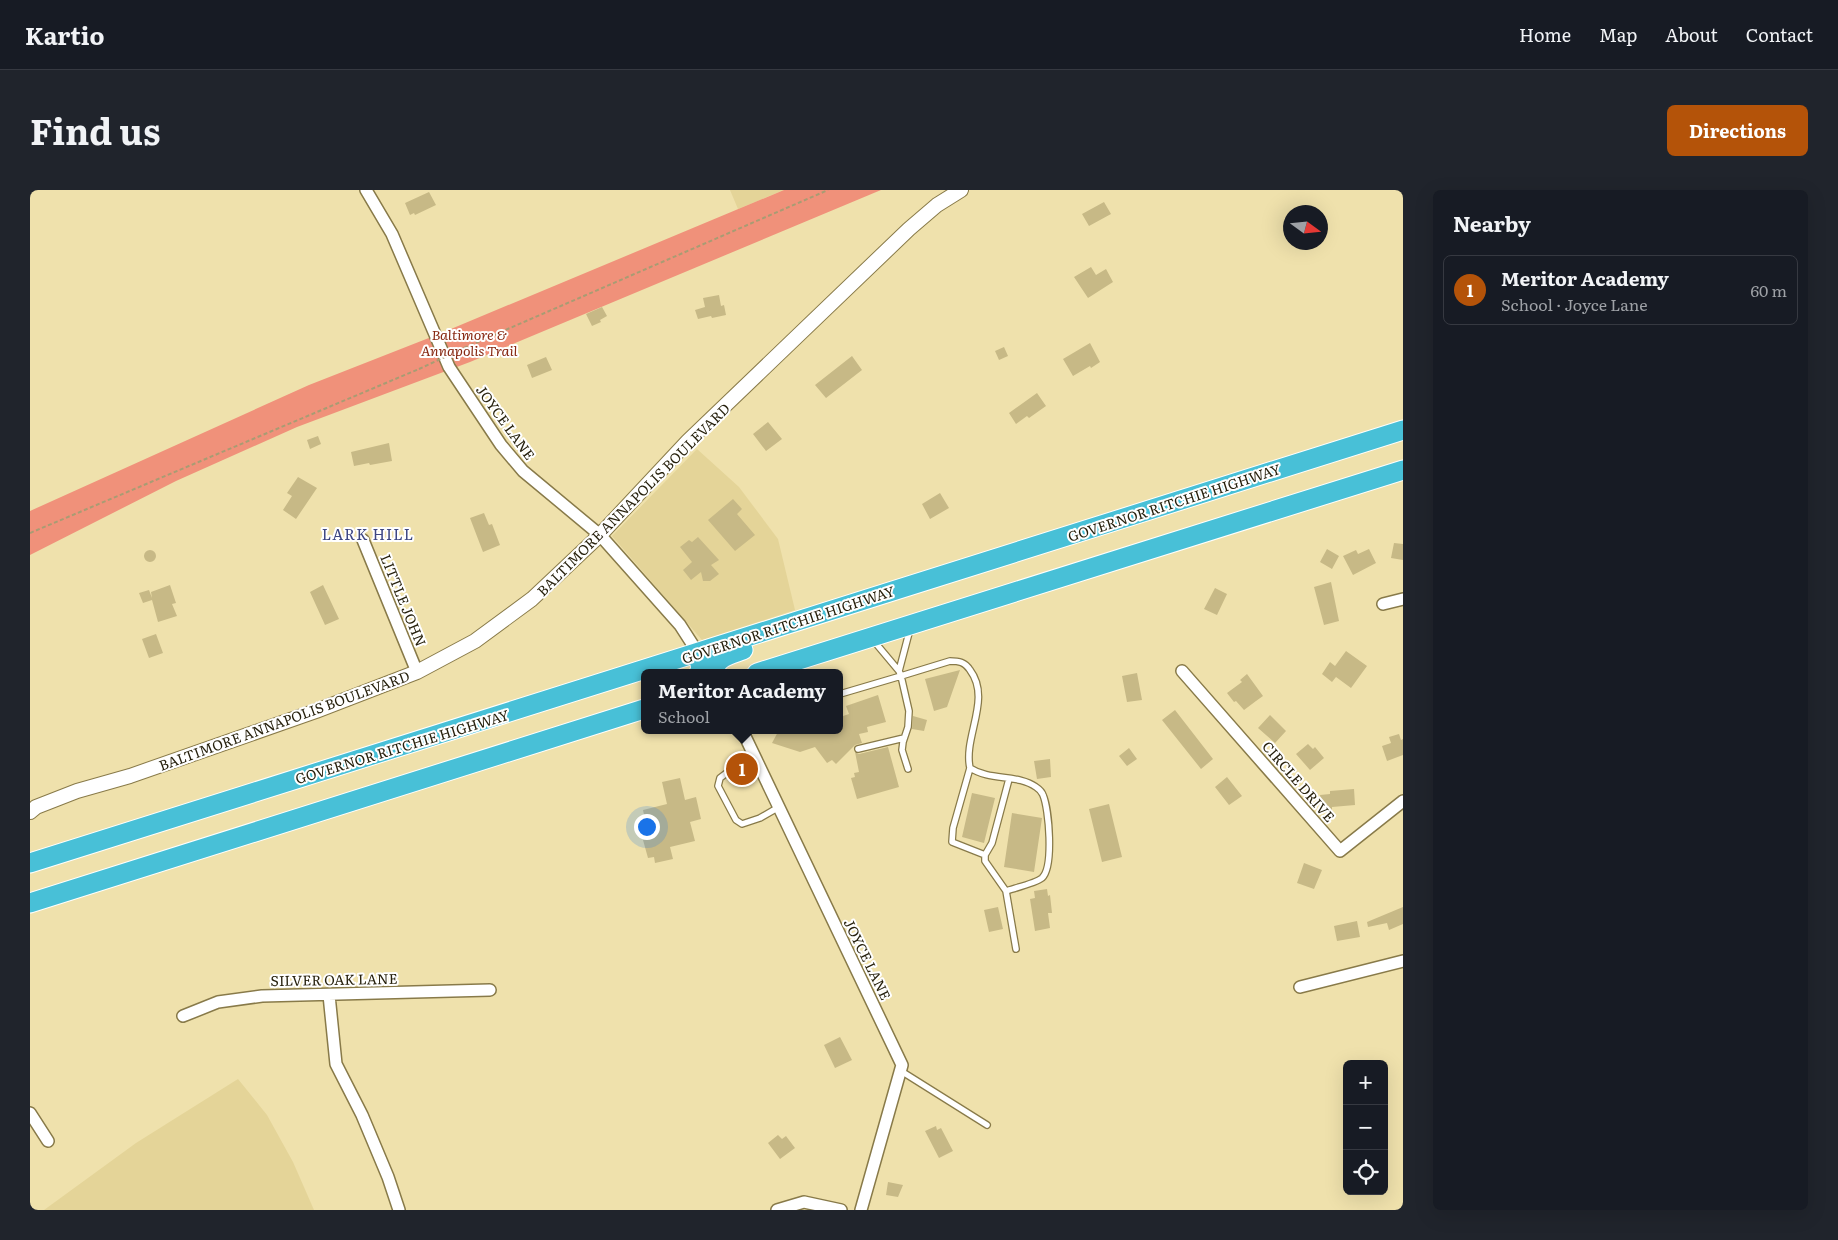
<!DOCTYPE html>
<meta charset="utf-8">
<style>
body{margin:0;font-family:Literata,serif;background:#20242c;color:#f1f3f6}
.controls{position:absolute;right:15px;bottom:15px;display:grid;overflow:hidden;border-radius:8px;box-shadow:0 5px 20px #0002}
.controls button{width:45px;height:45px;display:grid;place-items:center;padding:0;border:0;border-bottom:1px solid #363941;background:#171b24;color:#f1f3f6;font:25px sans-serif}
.compass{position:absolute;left:1253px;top:15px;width:45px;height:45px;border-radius:50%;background:#171b24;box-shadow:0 5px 20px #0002;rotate:105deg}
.you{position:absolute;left:616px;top:636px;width:18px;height:18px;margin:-12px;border:4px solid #fff;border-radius:50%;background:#1a73e8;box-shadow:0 0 0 8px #1a73e833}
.badge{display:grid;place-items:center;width:32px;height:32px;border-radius:50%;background:#b45309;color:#fff;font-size:16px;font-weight:700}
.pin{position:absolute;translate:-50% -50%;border:2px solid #fff;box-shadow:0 1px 5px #0006}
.popup{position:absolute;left:611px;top:479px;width:202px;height:65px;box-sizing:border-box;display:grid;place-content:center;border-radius:8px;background:#171b24;filter:drop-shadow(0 1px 4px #0005);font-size:16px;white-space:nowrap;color:#9ea1a6}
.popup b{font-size:19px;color:#f1f3f6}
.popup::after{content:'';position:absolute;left:50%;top:100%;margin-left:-10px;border:10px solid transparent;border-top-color:#171b24}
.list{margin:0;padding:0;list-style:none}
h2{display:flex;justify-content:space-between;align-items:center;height:65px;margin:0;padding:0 20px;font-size:21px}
h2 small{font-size:16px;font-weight:400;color:#9ea1a6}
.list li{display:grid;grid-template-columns:32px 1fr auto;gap:15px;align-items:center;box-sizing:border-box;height:70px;margin:0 10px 10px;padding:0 10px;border:1px solid #363941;border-radius:8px}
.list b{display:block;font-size:19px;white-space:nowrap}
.list p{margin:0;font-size:16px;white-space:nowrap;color:#9ea1a6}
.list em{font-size:16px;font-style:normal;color:#9ea1a6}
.icon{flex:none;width:28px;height:28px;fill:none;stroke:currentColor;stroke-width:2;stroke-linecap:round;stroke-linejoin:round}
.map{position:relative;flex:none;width:1373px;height:1020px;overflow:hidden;border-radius:8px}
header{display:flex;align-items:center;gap:30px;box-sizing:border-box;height:70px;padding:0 25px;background:#171b24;border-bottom:1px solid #363941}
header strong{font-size:24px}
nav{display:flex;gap:28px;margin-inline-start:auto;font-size:18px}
.intro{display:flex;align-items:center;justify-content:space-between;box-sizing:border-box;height:120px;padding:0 30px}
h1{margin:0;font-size:35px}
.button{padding:12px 22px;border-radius:8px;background:#b45309;color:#fff;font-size:18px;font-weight:700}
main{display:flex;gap:30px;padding:0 30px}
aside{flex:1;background:#171b24;border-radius:8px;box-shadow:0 5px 20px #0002}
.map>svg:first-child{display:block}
.built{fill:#e4d498}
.green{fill:#f0917a}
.building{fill:#c7b986}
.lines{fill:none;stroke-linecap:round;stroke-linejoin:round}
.service-casing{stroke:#887a49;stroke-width:8}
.minor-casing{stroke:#887a49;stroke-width:14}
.tertiary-casing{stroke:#887a49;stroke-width:16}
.trunk-casing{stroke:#fff;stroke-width:21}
.path{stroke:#a89c73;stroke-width:2;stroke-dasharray:4 2.5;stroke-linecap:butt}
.service{stroke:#fff;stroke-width:5.5}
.minor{stroke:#fff;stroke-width:11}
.tertiary{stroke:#fff;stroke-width:14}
.trunk{stroke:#48c0d7;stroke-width:19}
.path-bridge{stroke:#a89c73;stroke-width:2;stroke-dasharray:4 2.5;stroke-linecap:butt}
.labels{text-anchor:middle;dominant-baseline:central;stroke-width:4;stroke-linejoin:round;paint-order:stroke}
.park-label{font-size:14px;font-style:italic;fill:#872812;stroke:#fff}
.street-label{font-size:14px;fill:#251f0b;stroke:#fff}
.neighbourhood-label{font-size:15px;letter-spacing:1px;fill:#3d4682;stroke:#fff}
</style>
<header>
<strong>Kartio</strong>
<nav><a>Home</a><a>Map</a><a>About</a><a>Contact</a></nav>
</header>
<div class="intro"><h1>Find us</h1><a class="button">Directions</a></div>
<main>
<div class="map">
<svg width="1373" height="1020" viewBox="0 0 1373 1020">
<rect width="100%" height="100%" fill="#efe1ac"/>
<path class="built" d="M700,0H754L708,19Z
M667,259L709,297L748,349L765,420L672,450L582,346Z
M208,889L237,925L263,972L284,1020H14L106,953Z"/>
<path class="green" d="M754,0H851L440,172L267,237L146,291L0,365V321L279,195L409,144Z"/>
<path class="building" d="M399,2L406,15L385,25L384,23L380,25L375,13Z
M1074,12L1081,24L1059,36L1052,24Z
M1061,77L1066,85L1076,79L1083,92L1058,108L1044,87Z
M689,105L691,116L694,115L696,125L682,128L681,126L668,129L665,120L675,117L673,108Z
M572,117L577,126L570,130L571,132L562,136L556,124Z
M1060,153L1070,172L1061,178L1060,176L1043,186L1033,169Z
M974,157L978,166L969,170L965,161Z
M822,166L832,180L796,208L785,195Z
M516,167L522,180L502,188L497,175Z
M1007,203L1016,216L999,228L997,226L986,234L979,223Z
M738,232L752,249L736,261L723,244Z
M288,246L291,254L280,259L277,250Z
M359,253L362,271L340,275L339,273L324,276L321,262Z
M268,287L287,298L266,329L253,320L262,306L257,303Z
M910,303L919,318L900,329L892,314Z
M703,309L712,319L707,324L725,345L705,361L678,330Z
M454,323L459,335L462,334L470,355L453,362L440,328Z
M668,347L689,370L681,375L689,384L680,391H673L671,382L661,390L653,380L662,372L650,357L659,350L662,352Z
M1364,353L1373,354V370L1361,368Z
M1297,359L1309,366L1302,379L1290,372Z
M1339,359L1346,373L1323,385L1313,366L1326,360L1328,364Z
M114 366a6 6 0 1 1 12 0a6 6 0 1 1-12 0Z
M1301,392L1309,431L1294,435L1284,397Z
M140,395L146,413L142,414L147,426L128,432L122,410L113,413L109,403L119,400L122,408L121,402Z
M293,395L309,429L295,435L280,402Z
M1185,398L1197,404L1187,425L1174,419Z
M126,444L133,463L119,468L112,449Z
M1316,461L1337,476L1321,498L1306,487L1302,492L1292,484L1300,472L1305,476Z
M930,480L917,517L904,521L895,489Z
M1107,483L1112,510L1097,512L1092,486Z
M1217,484L1233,506L1226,511L1222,504L1226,511L1214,520L1206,511L1204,512L1197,503L1212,492L1210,490Z
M848,505L856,532L837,537L838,542L829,544L832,553L825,555L806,574L802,570L797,573L785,557L770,562L742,553L749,540H810V527L819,524L816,516Z
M1145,520L1183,569L1171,579L1132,530Z
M1240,525L1256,541L1245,553L1228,538Z
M883,526L897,530L894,541L882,539Z
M1369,544L1371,550L1373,549V565L1357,571L1352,556L1361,553L1359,547Z
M1278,554L1283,559L1285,557L1294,568L1280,580L1266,564Z
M858,557L869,597L827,609L821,588L825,587L824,583L829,582L825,562L829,564Z
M1099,558L1107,569L1097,576L1089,566Z
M1020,569L1021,587L1007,589L1004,571Z
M1197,587L1212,606L1199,615L1185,597Z
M650,588L655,610L666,607L671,629L660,632L665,651L640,657L643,669L625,673L624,667L618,668L613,650L619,648L613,620L637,614L632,592Z
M1324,599L1325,615L1302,617V620L1292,621L1290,605L1300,604V601Z
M942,603L965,608L954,653L932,647Z
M1079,614L1092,667L1072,672L1059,619Z
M982,623L1012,628L1004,682L974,677Z
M1274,673L1292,680L1284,699L1267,693Z
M1017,699L1018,706L1020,705L1022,723H1018L1020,738L1005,741L1000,709L1005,708L1004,701Z
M968,717L973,739L959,742L954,720Z
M1373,717V734L1359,740L1357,733L1338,737L1337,732Z
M1327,731L1330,747L1307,751L1304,736Z
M810,847L822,870L805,878L794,855Z
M906,936L907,940L911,938L923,961L909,968L895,941Z
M748,945L752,949L756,946L765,958L750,969L738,953Z
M858,992L873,995L868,1007L856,1005Z"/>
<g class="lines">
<defs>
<path id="service" d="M843,450L869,481
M810,504L871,486L869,481L880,439
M828,559L874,548
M726,568L698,582L690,588L688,596L706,630L712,634L730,628L749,617
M940,578L923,638L922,652L955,665
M878,579L872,560L873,552L878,537L879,521L871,486L920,471C929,471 935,472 940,480C962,509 933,547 940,578C960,591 988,584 1006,597C1009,599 1012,602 1013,605C1019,619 1024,677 1012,688C1006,693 985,698 976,701
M979,589L962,653L955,665V671L976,701L986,759
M871,881L957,935"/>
<path id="minor" d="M336,0L362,44L419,177L471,255L493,281L570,345L650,435L668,463
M333,350L387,482
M1353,414L1373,409
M1152,481L1310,661L1373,611
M712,540L872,875L831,1020
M1270,797L1373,771
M299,805L306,874L332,925L358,987L369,1020
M153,826L188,812L232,806L460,800
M0,923L18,951
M747,1020L774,1012L811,1020"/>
<path id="tertiary" d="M0,622L6,617L47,601L100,586L286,521L387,482L445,451L502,409L570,345L658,251L879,39L907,15L931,0"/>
<path id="trunk" d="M668,463L671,479L669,483
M684,483C685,467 700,465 713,460
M727,483L1373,280
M0,673L1373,240
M0,713L614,519"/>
</defs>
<use href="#service" class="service-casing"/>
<use href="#minor" class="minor-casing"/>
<use href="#tertiary" class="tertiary-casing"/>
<use href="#trunk" class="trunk-casing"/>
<path class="path" d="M434,158L798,0
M0,343L389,179"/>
<use href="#service" class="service"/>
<use href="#minor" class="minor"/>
<use href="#tertiary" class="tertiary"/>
<use href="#trunk" class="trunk"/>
<path class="path-bridge" d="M389,179L434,158"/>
</g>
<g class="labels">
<g class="park-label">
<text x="439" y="144">Baltimore &amp;<tspan x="439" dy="16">Annapolis Trail</tspan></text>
</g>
<g class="street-label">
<text transform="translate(476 232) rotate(54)">JOYCE LANE</text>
<text transform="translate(603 309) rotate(-45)">BALTIMORE ANNAPOLIS BOULEVARD</text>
<text transform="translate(1144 312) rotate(-18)">GOVERNOR RITCHIE HIGHWAY</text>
<text transform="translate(374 410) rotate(68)">LITTLE JOHN</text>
<text transform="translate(758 434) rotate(-18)">GOVERNOR RITCHIE HIGHWAY</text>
<text transform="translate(254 530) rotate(-20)">BALTIMORE ANNAPOLIS BOULEVARD</text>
<text transform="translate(372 556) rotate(-17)">GOVERNOR RITCHIE HIGHWAY</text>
<text transform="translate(1269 591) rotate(49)">CIRCLE DRIVE</text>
<text transform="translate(838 769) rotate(64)">JOYCE LANE</text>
<text transform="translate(304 789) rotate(-1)">SILVER OAK LANE</text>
</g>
<g class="neighbourhood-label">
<text x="338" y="343">LARK HILL</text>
</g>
</g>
</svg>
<div class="controls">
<button>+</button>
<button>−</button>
<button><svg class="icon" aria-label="locate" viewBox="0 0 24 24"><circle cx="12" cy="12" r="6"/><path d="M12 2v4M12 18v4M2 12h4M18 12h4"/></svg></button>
</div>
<svg class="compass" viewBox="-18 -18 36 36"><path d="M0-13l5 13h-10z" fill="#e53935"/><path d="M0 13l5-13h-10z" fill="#9ea1a6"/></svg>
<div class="you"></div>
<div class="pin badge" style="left:712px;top:579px">1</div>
<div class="popup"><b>Meritor Academy</b>School</div>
</div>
<aside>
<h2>Nearby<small></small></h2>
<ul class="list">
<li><span class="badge">1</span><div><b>Meritor Academy</b><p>School · Joyce Lane</p></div><em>60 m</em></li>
</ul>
</aside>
</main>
